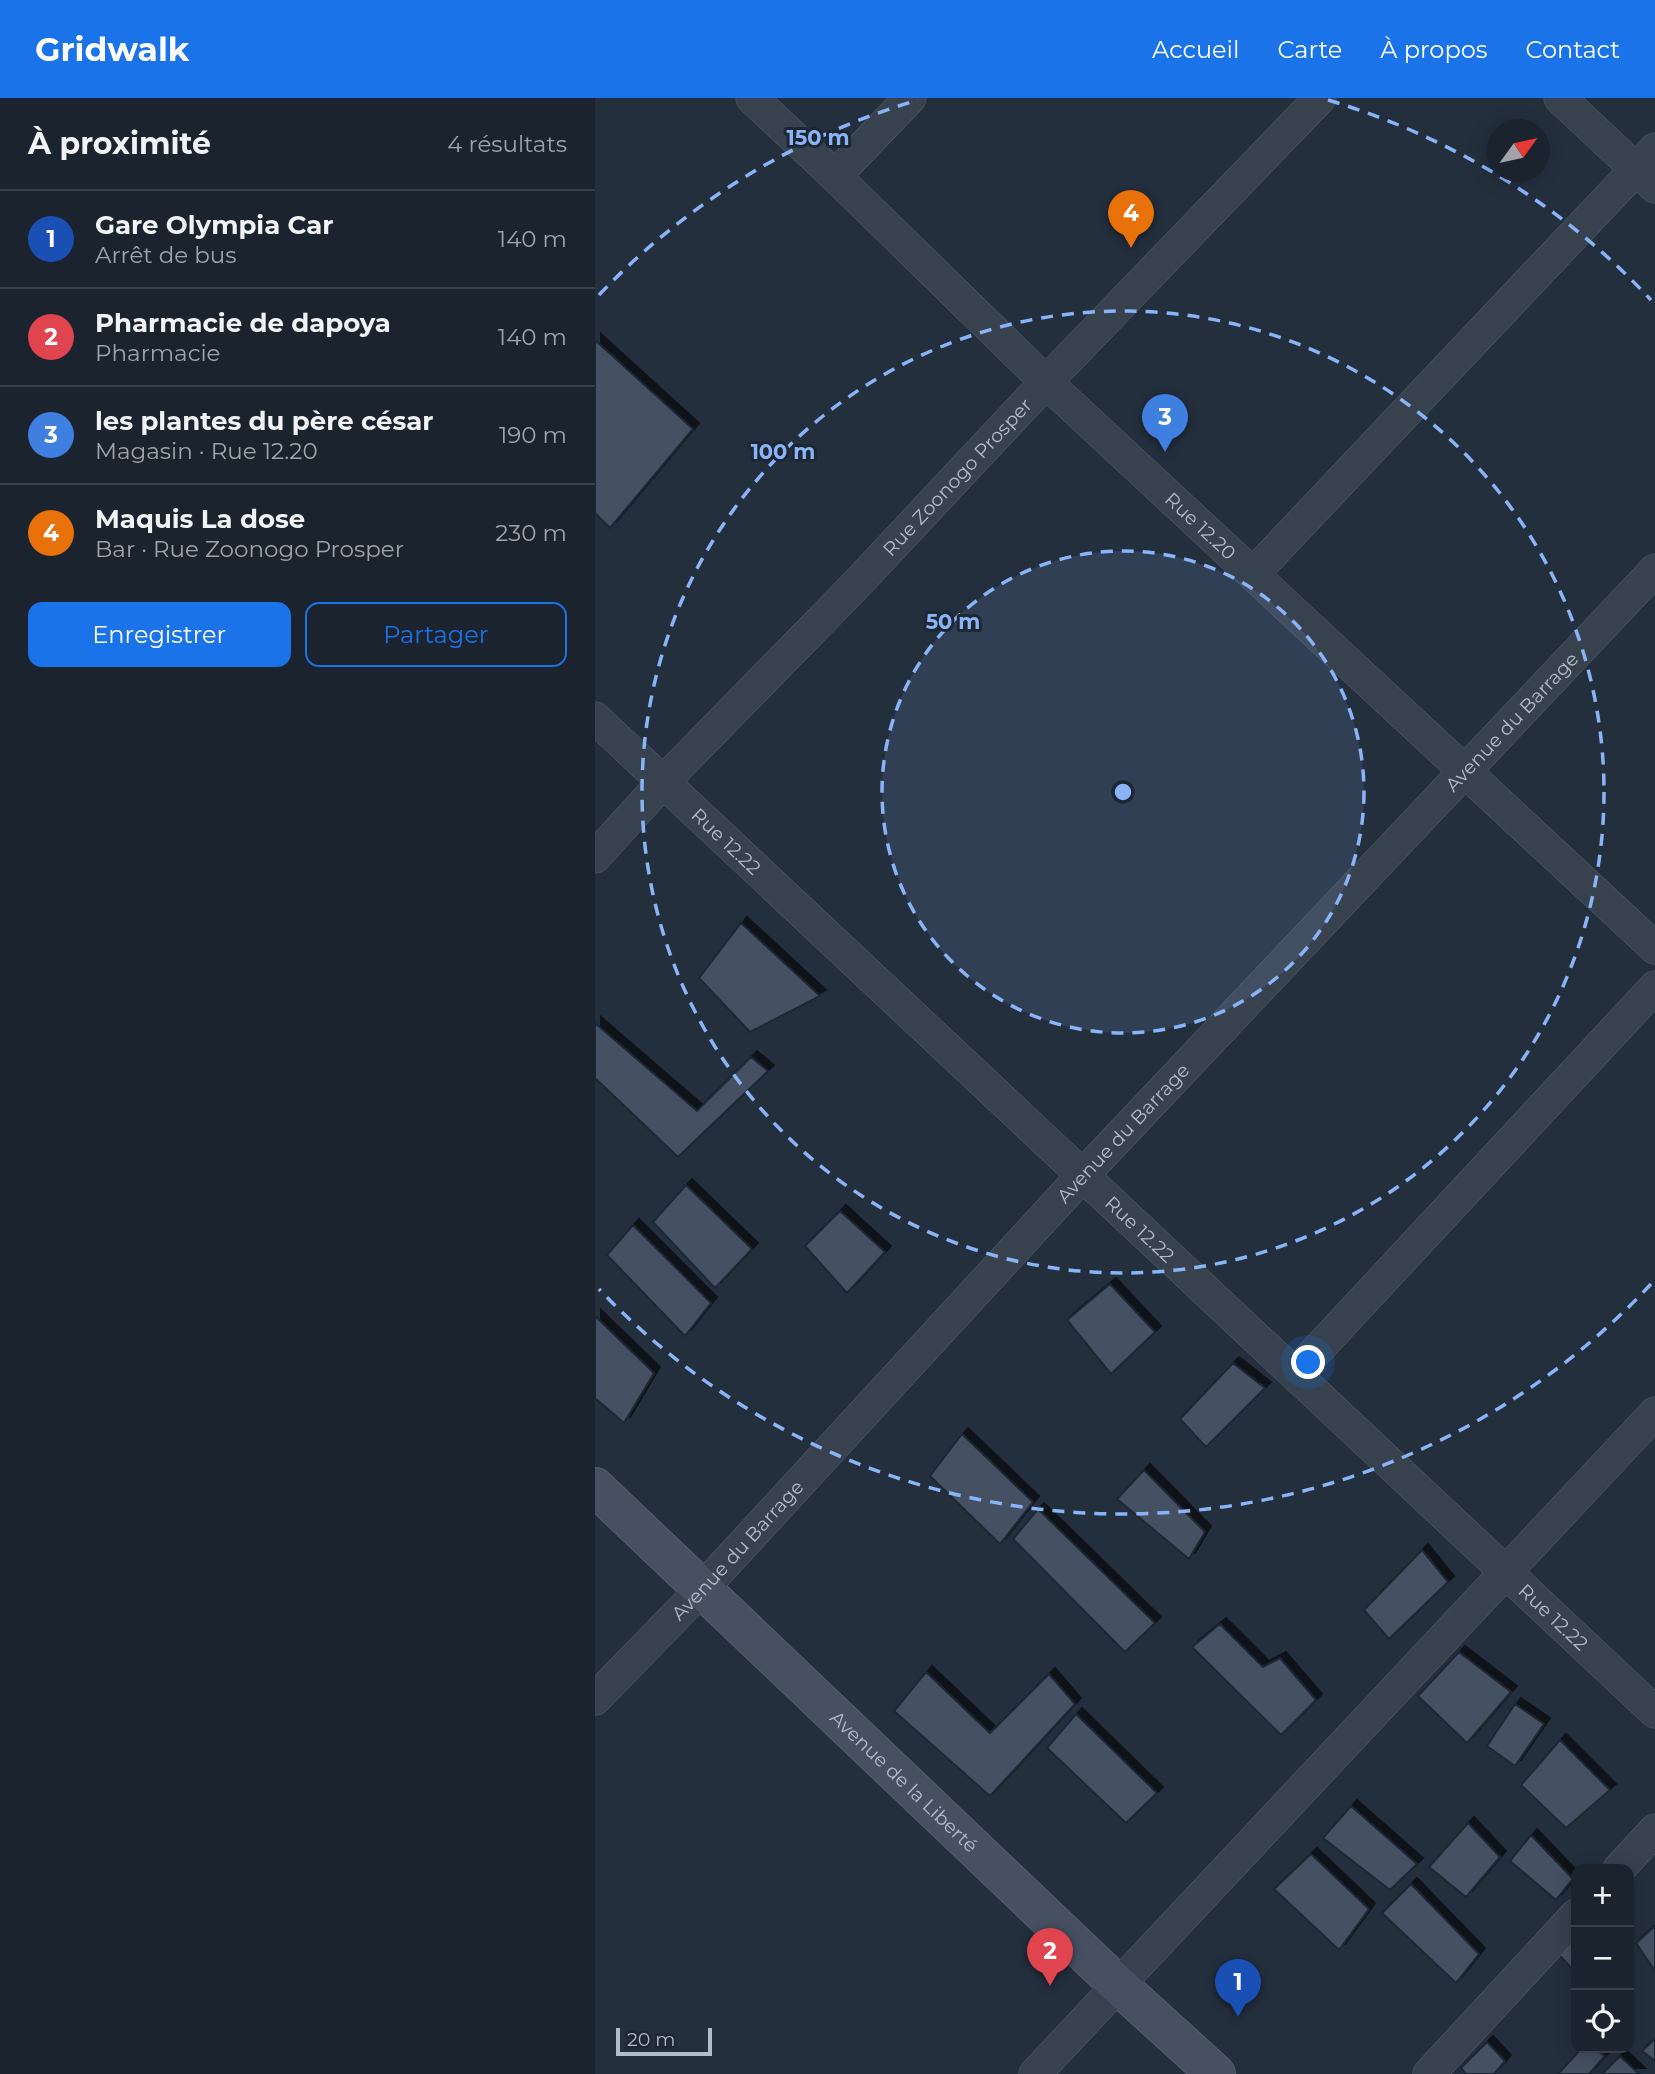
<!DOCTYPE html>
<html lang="fr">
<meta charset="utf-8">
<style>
body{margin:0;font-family:Montserrat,sans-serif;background:#282f3a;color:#f1f3f6}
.controls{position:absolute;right:21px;bottom:21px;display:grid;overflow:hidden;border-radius:14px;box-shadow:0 4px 18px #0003}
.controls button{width:63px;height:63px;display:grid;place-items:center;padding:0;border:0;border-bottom:2px solid #39404a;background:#1b232e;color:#f1f3f6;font:35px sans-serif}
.compass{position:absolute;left:892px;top:21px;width:63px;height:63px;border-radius:50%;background:#1b232e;box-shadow:0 4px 18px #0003;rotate:57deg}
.scale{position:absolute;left:21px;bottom:18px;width:96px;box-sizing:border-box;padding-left:7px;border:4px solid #b4bcc9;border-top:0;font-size:19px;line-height:24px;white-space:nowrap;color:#b4bcc9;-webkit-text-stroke:5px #1d2633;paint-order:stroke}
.you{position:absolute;left:714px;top:1265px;width:24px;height:24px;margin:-18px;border:5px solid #fff;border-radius:50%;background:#1a73e8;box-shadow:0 0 0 10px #1a73e833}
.badge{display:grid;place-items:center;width:46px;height:46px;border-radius:50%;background:#1a73e8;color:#fff;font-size:23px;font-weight:700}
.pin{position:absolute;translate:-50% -58px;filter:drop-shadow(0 2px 4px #0008)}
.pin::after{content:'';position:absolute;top:37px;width:24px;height:21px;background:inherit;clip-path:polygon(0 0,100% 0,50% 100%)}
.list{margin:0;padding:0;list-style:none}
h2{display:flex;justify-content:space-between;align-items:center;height:91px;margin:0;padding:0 28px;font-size:30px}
h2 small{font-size:23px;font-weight:400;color:#a0a4aa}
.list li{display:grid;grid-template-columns:46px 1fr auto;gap:21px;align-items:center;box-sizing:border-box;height:98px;padding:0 28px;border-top:2px solid #39404a}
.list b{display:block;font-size:26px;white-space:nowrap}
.list p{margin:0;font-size:23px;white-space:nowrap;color:#a0a4aa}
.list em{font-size:23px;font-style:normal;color:#a0a4aa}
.actions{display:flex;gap:14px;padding:21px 28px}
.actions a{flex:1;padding:16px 0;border:2px solid #1a73e8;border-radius:14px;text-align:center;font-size:24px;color:#1a73e8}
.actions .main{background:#1a73e8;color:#fff}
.icon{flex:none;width:38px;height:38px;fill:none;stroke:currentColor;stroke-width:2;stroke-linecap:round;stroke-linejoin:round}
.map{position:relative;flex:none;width:1060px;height:1976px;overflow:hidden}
header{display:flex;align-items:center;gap:42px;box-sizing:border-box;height:98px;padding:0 35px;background:#1a73e8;color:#fff}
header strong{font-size:33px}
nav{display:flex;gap:38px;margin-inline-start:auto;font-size:24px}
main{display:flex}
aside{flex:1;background:#1b232e}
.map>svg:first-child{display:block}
.building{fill:#455162;stroke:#1f2835;stroke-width:2;filter:url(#shadow)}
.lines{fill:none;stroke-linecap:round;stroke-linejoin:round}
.minor-casing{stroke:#565f6c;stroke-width:33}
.secondary-casing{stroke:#565f6c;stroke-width:40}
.minor{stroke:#38414e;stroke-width:32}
.secondary{stroke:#465061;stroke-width:38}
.ring{fill:none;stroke:#8ab4f8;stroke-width:3.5;stroke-dasharray:12 9}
.labels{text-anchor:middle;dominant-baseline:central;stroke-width:6;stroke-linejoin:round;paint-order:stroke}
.street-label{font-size:19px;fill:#b4bcc9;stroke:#1d2633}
.centre{fill:#8ab4f8;stroke:#1d2633;stroke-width:3.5}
.ring-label{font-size:21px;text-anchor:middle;font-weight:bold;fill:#8ab4f8;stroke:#1d2633;stroke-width:6;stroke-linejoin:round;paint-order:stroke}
</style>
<header>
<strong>Gridwalk</strong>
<nav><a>Accueil</a><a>Carte</a><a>À propos</a><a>Contact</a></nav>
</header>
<main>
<aside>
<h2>À proximité<small>4 résultats</small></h2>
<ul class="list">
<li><span class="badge" style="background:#1a4fb4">1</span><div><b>Gare Olympia Car</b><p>Arrêt de bus</p></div><em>140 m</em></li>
<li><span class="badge" style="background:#e0444e">2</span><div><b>Pharmacie de dapoya</b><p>Pharmacie</p></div><em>140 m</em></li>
<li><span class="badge" style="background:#3f7fe0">3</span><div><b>les plantes du père césar</b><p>Magasin · Rue 12.20</p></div><em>190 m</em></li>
<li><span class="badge" style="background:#e8710a">4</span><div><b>Maquis La dose</b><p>Bar · Rue Zoonogo Prosper</p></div><em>230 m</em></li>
</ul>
<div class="actions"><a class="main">Enregistrer</a><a>Partager</a></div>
</aside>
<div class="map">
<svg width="1060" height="1976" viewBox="0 0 1060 1976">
<defs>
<filter id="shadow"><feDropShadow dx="6" dy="-6" stdDeviation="0" flood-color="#0009"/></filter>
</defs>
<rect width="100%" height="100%" fill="#242f3e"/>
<path class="building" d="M0,242L98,331L15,430L0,415Z
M146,825L225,898L155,934L104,880Z
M0,925L102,1013L156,959L173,973L83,1059L0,980Z
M91,1087L157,1151L120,1190L58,1124Z
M245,1113L290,1154L252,1195L210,1148Z
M38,1127L116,1205L90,1238L12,1157Z
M515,1186L560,1234L516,1276L472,1222Z
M0,1218L59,1275L29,1325L0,1300Z
M638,1265L670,1290L611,1349L585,1321Z
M367,1336L438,1404L405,1446L335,1378Z
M549,1372L610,1434L594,1461L522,1401Z
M443,1411L560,1525L530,1554L418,1441Z
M827,1452L853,1484L794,1541L769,1512Z
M625,1526L668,1569L685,1560L721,1602L686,1637L597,1549Z
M864,1554L916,1594L872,1645L823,1598Z
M331,1574L395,1635L454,1576L480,1606L395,1698L299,1613Z
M920,1606L949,1626L920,1668L892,1648Z
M481,1616L562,1695L531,1725L452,1650Z
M965,1642L1015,1692L971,1730L926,1687Z
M756,1708L822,1766L795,1792L728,1740Z
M873,1725L905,1759L871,1799L834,1769Z
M936,1737L978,1781L961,1802L915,1763Z
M716,1756L774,1811L744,1852L679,1791Z
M816,1786L884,1856L861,1885L787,1815Z
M981,1826V1868L977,1871L959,1851Z
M1059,1829H1060V1873L1041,1845Z
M1060,1941V1963L1047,1953Z
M892,1944L910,1963L899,1976H871L866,1970Z
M987,1950H998L1010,1958L994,1976H963Z
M1025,1958L1044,1976H1007Z"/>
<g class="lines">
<defs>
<g id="minor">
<path id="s1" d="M157,0L240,78L451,284L1060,850"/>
<path d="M965,0L1060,89"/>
<path d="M240,78L315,0"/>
<path d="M658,476L1060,51"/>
<path id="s2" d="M0,620L1060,1614"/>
<path id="s3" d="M0,759L68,684L258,490L451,284L725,0"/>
<path d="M700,1276L1060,889"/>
<path id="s4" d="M0,1601L107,1491L488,1077L1060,472"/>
<path d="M1024,1771L1060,1732"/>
<path d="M440,1976L1060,1315"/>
<path d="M834,1976L981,1817"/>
</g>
<g id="secondary">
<path id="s5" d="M0,1389L522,1886L621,1976"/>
</g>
</defs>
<use href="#minor" class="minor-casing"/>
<use href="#secondary" class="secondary-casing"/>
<use href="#minor" class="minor"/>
<use href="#secondary" class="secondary"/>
</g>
<circle cx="528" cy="694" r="241" fill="#8ab4f8" fill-opacity=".12"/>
<g class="ring">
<circle cx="528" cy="694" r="241"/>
<circle cx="528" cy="694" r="481"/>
<path d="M1056 1186A722 722 0 0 1 4 1191M4 197A722 722 0 0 1 323 2M733 2A722 722 0 0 1 1056 202"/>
</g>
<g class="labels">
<g class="street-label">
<text stroke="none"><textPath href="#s3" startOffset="525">Rue Zoonogo Prosper</textPath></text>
<text stroke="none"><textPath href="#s1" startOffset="620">Rue 12.20</textPath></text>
<text stroke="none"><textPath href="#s4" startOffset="1340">Avenue du Barrage</textPath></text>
<text stroke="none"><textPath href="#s2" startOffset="180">Rue 12.22</textPath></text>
<text stroke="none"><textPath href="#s4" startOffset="774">Avenue du Barrage</textPath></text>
<text stroke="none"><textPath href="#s2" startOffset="747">Rue 12.22</textPath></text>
<text stroke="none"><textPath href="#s4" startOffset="206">Avenue du Barrage</textPath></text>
<text stroke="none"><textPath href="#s2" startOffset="1314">Rue 12.22</textPath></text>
<text stroke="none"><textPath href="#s5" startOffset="427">Avenue de la Liberté</textPath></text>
</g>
</g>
<circle cx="528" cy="694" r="10" class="centre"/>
<g class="ring-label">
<text x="223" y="47">150 m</text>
<text x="188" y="361">100 m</text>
<text x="358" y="531">50 m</text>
</g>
</svg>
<div class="controls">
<button>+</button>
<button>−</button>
<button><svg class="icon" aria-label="locate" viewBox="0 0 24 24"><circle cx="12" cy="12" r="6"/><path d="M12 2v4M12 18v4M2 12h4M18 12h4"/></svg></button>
</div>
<svg class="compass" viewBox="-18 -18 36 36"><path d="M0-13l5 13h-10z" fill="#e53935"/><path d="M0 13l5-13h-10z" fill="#a0a4aa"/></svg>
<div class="scale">20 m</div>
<div class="you"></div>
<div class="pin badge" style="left:643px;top:1919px;background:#1a4fb4">1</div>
<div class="pin badge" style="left:455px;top:1888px;background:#e0444e">2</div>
<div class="pin badge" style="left:570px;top:354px;background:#3f7fe0">3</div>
<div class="pin badge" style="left:536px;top:150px;background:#e8710a">4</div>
</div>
</main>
